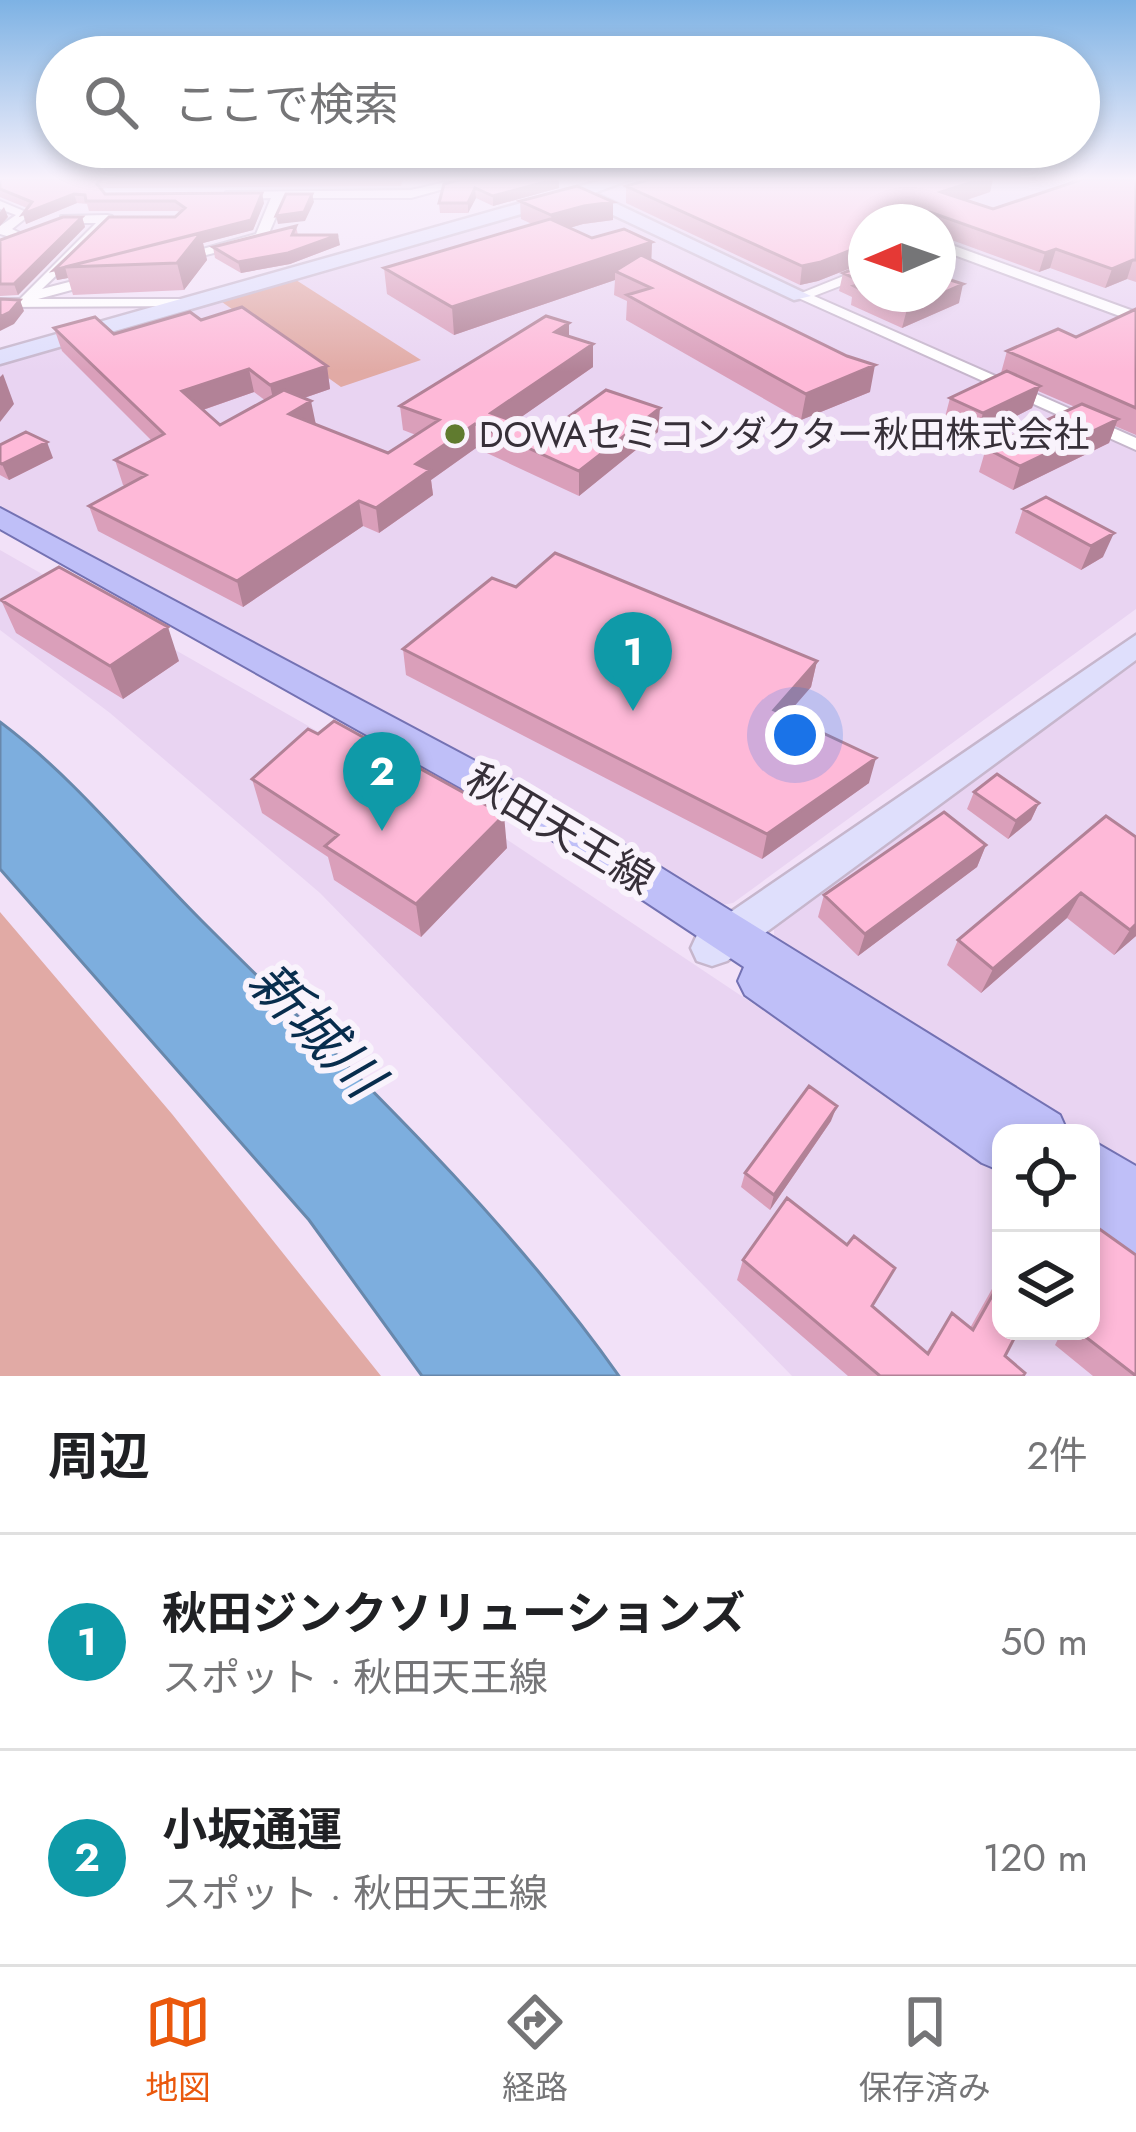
<!DOCTYPE html>
<html lang="ja">
<meta charset="utf-8">
<style>
body{margin:0;font-family:Jost,"Noto Sans JP",sans-serif;background:#f6f6f6;color:#202124}
.controls{position:absolute;right:36px;bottom:36px;display:grid;overflow:hidden;border-radius:24px;box-shadow:0 6px 18px #0003}
.controls button{width:108px;height:108px;display:grid;place-items:center;padding:0;border:0;border-bottom:3px solid #e0e0e0;background:#fff;color:#202124;font:60px sans-serif}
.compass{position:absolute;left:848px;top:204px;width:108px;height:108px;border-radius:50%;background:#fff;box-shadow:0 6px 18px #0003;rotate:268deg}
.you{position:absolute;left:795px;top:735px;width:42px;height:42px;margin:-30px;border:9px solid #fff;border-radius:50%;background:#1a73e8;box-shadow:0 0 0 18px #1a73e833}
.badge{display:grid;place-items:center;width:78px;height:78px;border-radius:50%;background:#ea580c;color:#fff;font-size:39px;font-weight:700}
.pin{position:absolute;translate:-50% -99px;filter:drop-shadow(0 3px 6px #0008)}
.pin::after{content:'';position:absolute;top:63px;width:42px;height:36px;background:inherit;clip-path:polygon(0 0,100% 0,50% 100%)}
.list{margin:0;padding:0;list-style:none}
h2{display:flex;justify-content:space-between;align-items:center;height:156px;margin:0;padding:0 48px;font-size:51px}
h2 small{font-size:39px;font-weight:400;color:#757577}
.list li{display:grid;grid-template-columns:78px 1fr auto;gap:36px;align-items:center;box-sizing:border-box;height:216px;padding:0 48px;border-top:3px solid #e0e0e0}
.list b{display:block;font-size:45px;white-space:nowrap}
.list p{margin:0;font-size:39px;white-space:nowrap;color:#757577}
.list em{font-size:39px;font-style:normal;color:#757577}
.icon{flex:none;width:66px;height:66px;fill:none;stroke:currentColor;stroke-width:2;stroke-linecap:round;stroke-linejoin:round}
.map{position:relative;flex:none;width:1136px;height:1376px;overflow:hidden}
.search{position:absolute;background:#fff;box-shadow:0 6px 18px #0003;left:36px;right:36px;top:36px;height:132px;display:flex;align-items:center;gap:30px;box-sizing:border-box;padding:0 42px;border-radius:66px;color:#757577;font-size:45px}
.sheet{height:588px;background:#fff}
nav{display:flex;justify-content:space-around;align-items:center;box-sizing:border-box;height:168px;border-top:3px solid #e0e0e0;background:#fff;font-size:33px;color:#757577}
nav a{display:grid;justify-items:center;gap:6px}
nav .on{color:#ea580c}
.map>svg:first-child{display:block}
.built{fill:#e9d4f2;fill-rule:evenodd}
.green{fill:#e1aaa5}
.water{fill:#7daede;stroke:#6888ac;stroke-width:3}
.lines{fill:none;stroke-linecap:round;stroke-linejoin:round}
.street-casing{stroke:#c6b6cc;stroke-width:4}
.secondary-casing{stroke:#c6b6cc;stroke-width:5}
.primary-casing{stroke:#7472b3;stroke-width:4}
.street{fill:#fff;fill-rule:evenodd}
.secondary{fill:#dfdffc;fill-rule:evenodd}
.primary{fill:#bfbff8;fill-rule:evenodd}
.wall{fill:#da9fba;fill-rule:evenodd}
.shaded-wall{fill:#b28297}
.building{fill:#feb9d8;stroke:#b28297;stroke-width:3}
.poi-dot{fill:#607b2f;stroke:#f9f3fc;stroke-width:4.5}
.labels{text-anchor:middle;dominant-baseline:central;stroke-width:12;stroke-linejoin:round;paint-order:stroke}
.far-poi-label{font-size:36px;fill:#373039;stroke:#f9f3fc;text-anchor:start}
.street-label{font-size:42px;fill:#373039;stroke:#f9f3fc}
.near-water-label{font-size:54px;font-style:italic;fill:#082d4d;stroke:#f9f3fc}
</style>
<div class="map">
<svg width="1136" height="1376" viewBox="0 0 1136 1376">
<rect width="100%" height="100%" fill="#f2e1f8"/>
<path class="built" d="M639,179H1136V609L733,903L716,906L412,729L0,506V361ZM866,222H938V294H866Z
M0,550L503,837L1001,1169V1331H1091L1136,1376H792L320,893L110,713L0,630Z
M1136,663V1188L1091,1157V1133H1056L774,939V923Z"/>
<path class="green" d="M296,280L421,360L341,387L222,302Z
M0,912L172,1114L381,1376H0Z"/>
<path class="water" d="M0,722C75,778 134,853 201,920C345,1064 501,1209 619,1376H422L309,1220L0,869Z"/>
<g class="lines">
<defs>
<path id="street" d="M459,179H480L411,198H284L266,240L174,263L167,259L256,234L271,198L230,199L226,192L411,190Z
M0,201L31,214L12,229L24,235V241L0,234V226L16,215L0,209Z
M107,215L112,216V222L42,289L100,274L107,278L105,281L38,299H189L196,303L194,306L0,307V299H20L96,223H66L61,222V216Z
M938,240L1136,312V322L938,249Z
M866,267V276L814,296L1136,438V450L794,296Z"/>
<path id="secondary" d="M606,179H632L594,193L811,296L794,300L577,198L0,364V350Z
M1136,635V660L727,961L712,966L697,961L691,948L697,935Z"/>
<path id="primary" d="M0,508L571,812L1060,1115L1068,1133H1001V1171L982,1163L745,995L738,981L744,967L543,834L0,529Z
M1091,1140L1136,1166V1266L1091,1240Z"/>
</defs>
<use href="#street" class="street-casing"/>
<use href="#secondary" class="secondary-casing"/>
<use href="#primary" class="primary-casing"/>
<use href="#street" class="street"/>
<use href="#secondary" class="secondary"/>
<use href="#primary" class="primary"/>
</g>
<path class="wall" d="M0,179H403L401,186L104,188L102,190L105,194L264,203L253,230L203,243L207,260L184,290L73,295L68,278L57,280L54,270L175,217L180,212L177,211H89L87,204L77,203L26,224L27,208L0,197Z
M462,179L559,188L493,206L476,198L468,213H440L439,203Z
M651,179H993L990,192L966,200L993,209L1136,179V282L1127,279L1105,288L1050,268L1039,272L938,235V222H866V256L862,257L861,264L818,281L800,285L626,203V186Z
M520,201L613,220L583,224L569,228L592,238L652,242L651,260L870,392L801,420L626,320L627,301L614,295L615,280L454,335L387,294L384,268L532,224L521,219Z
M82,217L85,227L18,295L0,296V240Z
M296,226L298,235L340,245L290,264L241,273L215,258L213,247Z
M866,264V294H938L959,303L902,328L851,305L852,297L839,291L843,273Z
M1136,309V435L1115,426L1109,443L1013,490L979,472L986,448L1075,407L1038,391L1032,408L976,437L944,421L950,398L1001,373L1007,351L1076,337Z
M201,320L327,366L330,389L304,398L316,424L388,453L416,435L403,430L400,406L569,337L593,367L514,422L546,433L658,432L579,496L476,448L431,480L433,495L379,533L363,526L243,607L98,531L89,506L125,486L123,485L115,460L152,441L62,351L54,328L114,334ZM254,392L266,401L220,425L203,410Z
M0,445L53,458L9,480L0,475Z
M1046,497L1103,557L1081,570L1015,533L1023,509Z
M516,587L817,661L811,687L786,716L869,783L762,859L406,675L403,649Z
M1,600L179,661L123,699L16,633Z
M252,779L507,848L421,937L334,880L328,857L262,813Z
M974,792L1039,803L1031,820L1008,839L967,809Z
M1136,837V936L1114,955L1067,918L981,993L947,965L958,940Z
M986,845L977,867L858,956L818,917L824,895Z
M831,1121L770,1210L741,1187L745,1173Z
M743,1260L873,1307L926,1353L952,1313L970,1328L1001,1273V1331L1005,1356L1023,1376H848L737,1280Z
M1062,1331H1091L1136,1376H1093L1055,1345Z"/>
<path class="shaded-wall" d="M559,179V188L493,206V196Z
M982,179H993L990,192L937,210L941,192Z
M475,188L476,198L468,213V203Z
M262,193L264,203L253,230L203,243L207,260L184,290L177,263L65,267L68,278L57,280L54,270Z
M74,194L77,203L26,224L23,214Z
M312,194L314,202L305,221L278,224L276,216Z
M613,202V220L583,224L552,233L551,215L584,206Z
M4,207L8,217L0,226V212Z
M930,212L928,222H903Z
M82,217L85,227L18,295L14,284Z
M338,235L340,245L290,264L241,273L238,262Z
M866,238V256L862,257L861,264L818,281L800,285L802,266Z
M652,242L651,268L615,271V280L454,335L452,307Z
M1056,249L1050,268L1039,272L1045,253Z
M1133,260L1127,279L1105,288L1112,269Z
M963,284L959,303L902,328L907,309Z
M20,300L24,311L14,324L0,331V317Z
M569,323V345L555,332Z
M593,344V367L497,434L491,413Z
M875,365L870,392L801,420L806,394Z
M327,366L330,389L275,408L270,385Z
M249,369L254,392L188,415L182,391Z
M3,374L14,404L0,422V377Z
M1040,386L1032,408L976,437L983,413Z
M311,401L316,425L289,414Z
M660,408L658,432L579,496V471Z
M1118,419L1109,443L1013,490L1020,466Z
M475,424L476,448L431,480L433,495L379,533L376,508L416,464Z
M47,442L53,458L9,480L2,464Z
M359,501L363,526L243,607L237,581Z
M1114,533L1103,557L1081,570L1091,546Z
M168,627L179,661L123,699L110,666Z
M817,661L811,687L769,735L774,710Z
M876,758L869,783L762,859L767,834Z
M1039,803L1031,820L1008,839L1016,821Z
M504,815L507,848L421,937L416,904Z
M986,845L977,867L858,956L865,934Z
M1081,893L1067,918L981,993L993,969Z
M1136,924V936L1114,955L1130,930Z
M837,1106L831,1121L770,1210L774,1195Z"/>
<path class="building" d="M0,179H101L97,184L105,194L262,193L251,220L54,270L109,217H175L185,208L175,201H86L85,195L74,194L23,214L32,202L0,189Z
M462,179H556L493,196L475,188L468,203H439L444,184Z
M651,179H982L941,192L993,209L1083,179H1136V260H1133L1112,269L1056,249L1045,253L930,212L903,222H866V238L856,242L864,245L821,262L802,266L626,186Z
M577,186L613,202L584,206L551,215L520,201Z
M286,194H312L304,212L276,216Z
M63,217H82L14,284H0V240Z
M550,219L592,238L624,229L652,242L452,307L384,268Z
M296,226L292,235H338L288,253L238,262L213,247Z
M201,233L177,263L65,267Z
M641,255L847,356L875,365L806,394L627,295L651,288L615,271Z
M866,264V292L854,286L865,283L843,273Z
M938,276L963,284L907,309L871,294H938Z
M0,299L20,300L10,312L0,317Z
M242,307L327,366L270,385L249,369L182,391L220,425L284,390L311,401L289,414L388,453L439,420L400,406L546,316L569,323L555,332L593,344L491,413L546,433L606,390L660,408L579,471L475,424L416,464L430,470L376,508L359,501L237,581L89,506L146,475L115,460L164,434L54,328L95,317L114,334L190,312L201,320Z
M1136,309V408L1007,351L1058,329L1076,337Z
M1007,371L1040,386L983,413L950,398Z
M1082,404L1118,419L1020,466L986,448Z
M26,432L47,442L2,464L0,463V445Z
M1046,497L1114,533L1091,546L1023,509Z
M555,553L817,661L774,710L876,758L767,834L403,649L492,578L516,587Z
M59,567L168,627L110,666L1,600Z
M334,721L504,815L416,904L325,846L338,835L252,779L308,729L318,734Z
M997,774L1039,803L1016,821L974,792Z
M944,812L986,845L865,934L824,895Z
M1106,816L1136,837V924L1130,930L1081,893L993,969L958,940Z
M809,1086L837,1106L774,1195L745,1173Z
M787,1198L847,1245L854,1236L895,1268L872,1306L928,1354L952,1313L973,1330L1001,1280V1331H1018L1005,1356L1025,1373L1023,1376H880L743,1260Z
M1091,1223L1136,1255V1376L1078,1331H1091Z"/>
<linearGradient id="sky" x2="0" y2="1"><stop stop-color="#7db2e4"/><stop offset="0.48" stop-color="#f9f2fc"/><stop offset="1" stop-color="#f9f2fc" stop-opacity="0"/></linearGradient>
<rect width="1136" height="372" fill="url(#sky)"/>
<circle class="poi-dot" cx="455" cy="434" r="12"/>
<g class="labels">
<g class="far-poi-label">
<text x="479" y="434">DOWAセミコンダクター秋田株式会社</text>
</g>
<g class="street-label">
<text transform="translate(560 829) rotate(31)">秋田天王線</text>
</g>
<g class="near-water-label">
<text transform="translate(316 1029) rotate(46)">新城川</text>
</g>
</g>
</svg>
<div class="controls">
<button><svg class="icon" aria-label="locate" viewBox="0 0 24 24"><circle cx="12" cy="12" r="6"/><path d="M12 2v4M12 18v4M2 12h4M18 12h4"/></svg></button>
<button><svg class="icon" aria-label="layers" viewBox="0 0 24 24"><path d="M12 4l9 5-9 5-9-5zM3 14l9 5 9-5"/></svg></button>
</div>
<svg class="compass" viewBox="-18 -18 36 36"><path d="M0-13l5 13h-10z" fill="#e53935"/><path d="M0 13l5-13h-10z" fill="#757577"/></svg>
<div class="you"></div>
<div class="pin badge" style="left:633px;top:711px;background:#0f9aa8">1</div>
<div class="pin badge" style="left:382px;top:831px;background:#0f9aa8">2</div>
<div class="search"><svg class="icon" aria-label="search" viewBox="0 0 24 24"><circle cx="10" cy="10" r="6"/><path d="M15 15l6 6"/></svg>ここで検索</div>
</div>
<section class="sheet">
<h2>周辺<small>2件</small></h2>
<ul class="list">
<li><span class="badge" style="background:#0f9aa8">1</span><div><b>秋田ジンクソリューションズ</b><p>スポット · 秋田天王線</p></div><em>50 m</em></li>
<li><span class="badge" style="background:#0f9aa8">2</span><div><b>小坂通運</b><p>スポット · 秋田天王線</p></div><em>120 m</em></li>
</ul>
</section>
<nav>
<a class="on"><svg class="icon" aria-label="map" viewBox="0 0 24 24"><path d="M3 6l6-2 6 2 6-2v14l-6 2-6-2-6 2zM9 4v14M15 6v14"/></svg>地図</a>
<a><svg class="icon" aria-label="directions" viewBox="0 0 24 24"><path d="M12 3l9 9-9 9-9-9zM9 14v-3h6M13 9l2 2-2 2"/></svg>経路</a>
<a><svg class="icon" aria-label="saved" viewBox="0 0 24 24"><path d="M7 4h10v16l-5-4-5 4z"/></svg>保存済み</a>
</nav>
